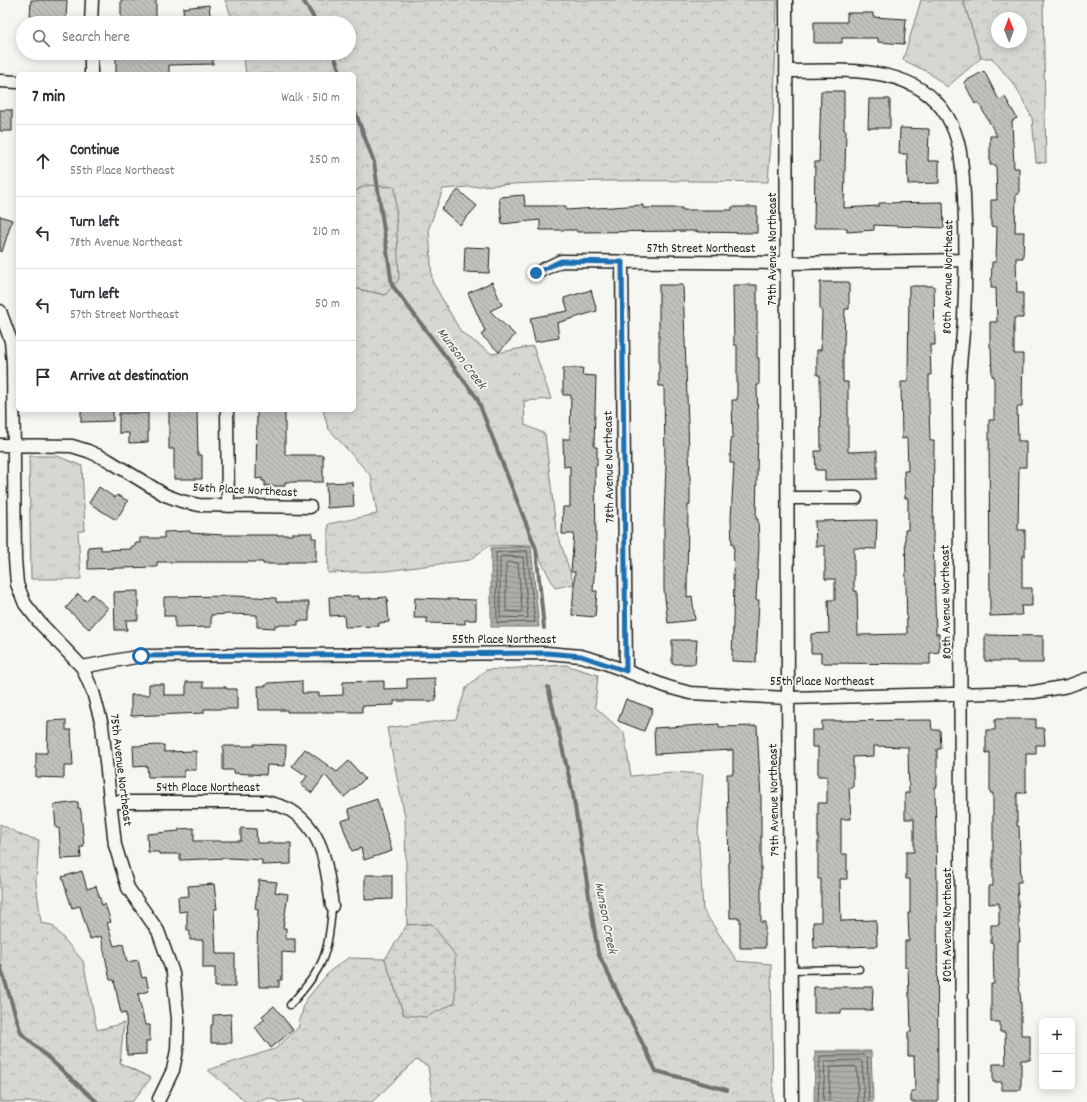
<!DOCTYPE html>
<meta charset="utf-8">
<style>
body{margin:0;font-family:Dekko,sans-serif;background:#f2f2f3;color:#2b2b33}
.controls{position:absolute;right:12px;bottom:12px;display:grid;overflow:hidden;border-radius:6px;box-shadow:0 2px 10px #0003}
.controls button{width:36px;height:36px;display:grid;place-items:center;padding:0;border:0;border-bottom:1px solid #e1e1e2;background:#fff;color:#2b2b33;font:20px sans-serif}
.compass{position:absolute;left:991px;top:12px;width:36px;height:36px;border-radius:50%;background:#fff;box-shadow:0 2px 10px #0003;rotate:359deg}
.stop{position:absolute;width:12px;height:12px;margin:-9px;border:3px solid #1f6fb2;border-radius:50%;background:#fff}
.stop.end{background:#1f6fb2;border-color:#fff;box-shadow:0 1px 4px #0008}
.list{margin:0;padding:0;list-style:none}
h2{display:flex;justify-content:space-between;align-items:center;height:52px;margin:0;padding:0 16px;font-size:17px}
h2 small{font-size:13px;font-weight:400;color:#7c7c81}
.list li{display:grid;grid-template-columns:26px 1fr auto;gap:12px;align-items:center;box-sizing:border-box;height:72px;padding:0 16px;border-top:1px solid #e1e1e2}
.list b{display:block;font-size:15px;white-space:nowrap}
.list p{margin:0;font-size:13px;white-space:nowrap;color:#7c7c81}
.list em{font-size:13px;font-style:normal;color:#7c7c81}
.icon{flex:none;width:22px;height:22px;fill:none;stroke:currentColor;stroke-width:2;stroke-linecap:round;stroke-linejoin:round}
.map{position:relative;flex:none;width:1087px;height:1102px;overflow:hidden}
.search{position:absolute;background:#fff;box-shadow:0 2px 10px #0003;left:16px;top:16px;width:340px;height:44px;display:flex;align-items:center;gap:10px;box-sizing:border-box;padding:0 14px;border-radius:22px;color:#7c7c81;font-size:15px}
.panel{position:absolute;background:#fff;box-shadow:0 2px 10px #0003;left:16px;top:72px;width:340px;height:340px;border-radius:6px}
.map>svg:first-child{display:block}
.forest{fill:url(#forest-crowns);stroke:#797977;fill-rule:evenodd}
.wetland{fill:url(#wetland-marsh);stroke:#797977}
.park{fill:url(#park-tufts);stroke:#797977}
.water{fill:url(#water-rules);stroke:#727271}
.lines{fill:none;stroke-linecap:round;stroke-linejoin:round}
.shore{stroke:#565654;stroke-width:1}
.stream{stroke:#727271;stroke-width:4}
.building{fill:url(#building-back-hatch);stroke:#1c1c1c}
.service-casing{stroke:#1c1c1c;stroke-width:9}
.minor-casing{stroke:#1c1c1c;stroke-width:15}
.service{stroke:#f6f6f2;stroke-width:6}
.minor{stroke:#f6f6f2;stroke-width:12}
.route{stroke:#1f6fb2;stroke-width:5}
.labels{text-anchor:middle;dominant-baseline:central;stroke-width:3.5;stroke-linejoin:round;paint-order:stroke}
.street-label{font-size:13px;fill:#1c1c1c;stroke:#f6f6f2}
.water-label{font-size:14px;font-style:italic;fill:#565654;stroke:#f6f6f2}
</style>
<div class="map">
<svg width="1087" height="1102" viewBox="0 0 1087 1102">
<defs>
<pattern id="forest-crowns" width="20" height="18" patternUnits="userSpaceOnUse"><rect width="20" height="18" fill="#d6d6d2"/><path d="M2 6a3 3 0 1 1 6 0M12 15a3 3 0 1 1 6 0" fill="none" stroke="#b7b7b4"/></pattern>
<pattern id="wetland-marsh" width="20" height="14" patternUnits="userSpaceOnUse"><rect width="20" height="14" fill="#d6d6d2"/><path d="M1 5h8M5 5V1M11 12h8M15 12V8" fill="none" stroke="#b7b7b4"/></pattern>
<pattern id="park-tufts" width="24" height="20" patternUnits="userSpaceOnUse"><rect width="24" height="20" fill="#d6d6d2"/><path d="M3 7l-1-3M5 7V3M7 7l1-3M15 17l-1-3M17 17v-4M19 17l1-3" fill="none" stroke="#b7b7b4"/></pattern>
<pattern id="water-rules" width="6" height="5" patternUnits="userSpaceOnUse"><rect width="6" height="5" fill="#acaca9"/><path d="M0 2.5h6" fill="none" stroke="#939391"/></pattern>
<pattern id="building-back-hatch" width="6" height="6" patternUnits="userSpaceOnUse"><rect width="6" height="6" fill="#c0c0bd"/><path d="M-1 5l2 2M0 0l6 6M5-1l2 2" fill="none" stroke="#a4a4a2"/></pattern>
</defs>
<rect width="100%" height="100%" fill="#f6f6f2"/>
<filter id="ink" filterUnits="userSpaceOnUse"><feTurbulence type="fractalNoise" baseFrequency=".025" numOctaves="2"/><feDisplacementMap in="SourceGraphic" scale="8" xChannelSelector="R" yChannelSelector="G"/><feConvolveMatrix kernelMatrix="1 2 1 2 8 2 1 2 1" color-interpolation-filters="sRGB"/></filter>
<g filter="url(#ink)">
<path class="forest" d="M225,0H777L774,102L768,182C660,180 551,179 443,189L429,228L432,281L461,332L492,354L533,346L551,399L524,401L525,425L545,434L556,529L574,584L555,588L533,545L488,546L470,560L386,571L328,573V524L377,514L371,476L328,428L323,410H354V288L385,295L366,185L354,192V74H246L243,53H349V23H234Z
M963,0H1043L1046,163L1036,162L1032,118L1016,87L992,58H981ZM997,18H1021V42H997Z
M565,665L598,675L595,707L624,733L631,776L672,772L703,774L698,830L703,910L737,961L771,964L773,1102H433L428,1066L416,1060L372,1102H305L303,1099L279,1102L270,1098L257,1102H246L208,1070L275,1049L298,1028L305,1001L330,971L348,958L385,959L404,1015L432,924L407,925L405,817L387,728L456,719L466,688L486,670Z
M0,824L23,836L39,840L36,882L41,923L52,925L83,961L97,1030L124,1023L120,1063L151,1078L132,1102H0Z"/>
<path class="wetland" d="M366,185L395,187L399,279L385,295L354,288V192Z
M432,924L455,955V1003L426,1017L404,1015L385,959L407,925Z"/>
<path class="park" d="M921,0H963L981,58L947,87L928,72L903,60Z
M29,456H57L82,466L85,530L78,532L81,579H31Z"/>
<path class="water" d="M531,546L539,627H491V548Z
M815,1051H871L873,1102H814Z"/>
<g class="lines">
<path class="shore" d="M527,551L535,622L497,623L496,553Z
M502,556L523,557L528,618L500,617V558Z
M508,562L518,563L522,610L521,612L506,611V564Z
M818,1102L820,1056L865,1055L867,1057L869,1102
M823,1102L825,1061L860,1060L862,1062L864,1102
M829,1102L830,1067L855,1066L857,1068L858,1102"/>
<path class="stream" d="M303,0L317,23
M333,53L341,74
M354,109L374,162L392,285L477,398L536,549L544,628
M548,687L573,794L598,953L656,1071L727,1090
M0,965L21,1033L97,1102"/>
</g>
<path class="building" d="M31,0H67L66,19L30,17Z
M121,0H156V20H121Z
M209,5L211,23H184L183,8Z
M847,13H873V17L906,19L904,44L878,42V38H842V43H814V22H847Z
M116,53H213V64L169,65V74L116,73Z
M984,71L999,100L1005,97L1017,118L1012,121L1014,168H1019V194H1016L1015,232H1024L1023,258H1016L1017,293H1023V318H1014V354H1023L1022,407H1017L1018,441H1026V467H1019L1018,530H1025V556H1022V588H1032V606H1021L1022,615L990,616L989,420H994V376H992L991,347H990V322H997L996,288H991L992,262H996L997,227L991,226V200H997L996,165H990V136H997L978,102L975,104L964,82Z
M821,91H844V130H846L844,208L879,206V203L943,202L944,228L874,225V230L847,232V228H814L815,162H819Z
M869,99H890V128H868Z
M0,110H12V131H0Z
M900,128L929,129L928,161H939V183L908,184L907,154H899Z
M458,190L477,206L460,225L441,209Z
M524,195L525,206H566V210L643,205V208H682V210H732V207H757V233L697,232V231L577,232L576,230H540V220L502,224L499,197Z
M0,216L12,220L2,252L0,251Z
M465,247L490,248L489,273L464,272Z
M492,282L502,305L490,311L515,335L499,352L481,335L485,331L468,293Z
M820,282H849V309H845L844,346H843V382H848V452L877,451V479L825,480V470H816L815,451H821L820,375H817V350H821L822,310H820Z
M659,285H683L690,480V505H688L687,597L692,596L695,620L668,623L664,590V519L666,465H665L664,386H659Z
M733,285H757V358H759V385H757L758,428L756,519H758L759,545L756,600H759L756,662L732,661L734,581H733L734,545H732L731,519L734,463H730L731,437L733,438L732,400H737V345H734Z
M909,286H934L935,345H930L931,375H929V405L930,441H934L933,539L936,634H939V652L930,653V664L821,663V653H811V634L829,633L828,600H835V579H825V546H816L815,521L877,520L876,549L854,548V591H857L858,635L907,634L905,530H908V498H905L904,471H908L907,438L902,439L901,382H908Z
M591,290L597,311L557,323L559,338L535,342L530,318L568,311L564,298Z
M563,368H583L582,375L596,376L594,447H597V466H595L596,548L593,591H597L595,617L572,615L575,572H571L574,534H562L563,507H570V466L564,467L563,439H570L571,395H563Z
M81,410H113V421L81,422Z
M169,410H197L198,455H202V479H174V449H169Z
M257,410H285V455H323V482H285V486H265V481H262V478L256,479Z
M119,413H148V442L129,443V433H119Z
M352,482L354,506L327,508L326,483Z
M99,487L115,498L117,495L128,501L116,520L89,503Z
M190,531V533L224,535H292V533H312V538H316V562H288V564H263V562H157V567L88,569V547L101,546V550L131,549V546H135V543H140V538H164V532Z
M138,591V620H126L127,630H115L114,592Z
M78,594L86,601L92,594L108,608L89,629L66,608Z
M234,596L276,598V602H309V621H298V625H275V628L257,627V615L230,614L211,615V627L175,628V616H164V597Z
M359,596V599L387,597L389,622L379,623V626L345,627L344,615L330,616L329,597Z
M415,598L476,600V620H465V624L427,623V618H414Z
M985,635L1043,636V663H1017V661H985Z
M672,640H697L695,664H672Z
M435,678L436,701H394V705L362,706V712H287V710H259L258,686H265L269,683L302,681V693H319V696L343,695V682L384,681V689L407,688V679Z
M186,682H203V687H226V689H237V709H204V713L131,716V695H149V684H164V695H186Z
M626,699L653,709L644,731L618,721Z
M995,719H1036V728H1044L1045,745H1036V754H1026V793H1017V826H1019L1021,882H1017L1020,942H1018V976L1021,1004V1035H1030V1060H1021V1090H1002V1082H993V1064H1006L1005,1032H1000V1022H991V984H994L993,943H991V925H999V903L989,904V886H993V793H990V752L986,753V730H995Z
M66,720V730H71L73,766H64V778L36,777V753H47L48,721Z
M931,720L932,730H940L941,749H937V787H935L937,881L938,1102H911V1091H915L914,1056H908V1032H911L910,997H909L908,967H905V941H909L908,913H910V879H906V852H914V819H905V793H909L908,747L874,746V756L853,757V788H849L851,819H841V854H847V879H840L841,921L876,920L877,946L814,948L813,922H821V879H818V803H827V776H818V747H812V730H822V721Z
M719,724V727L757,726L761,798V922H765V948H740V918H730L727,774H733V750L655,754L654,728Z
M254,744L286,745L285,766L267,765L266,775L233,773L234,770H223V746H254Z
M164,745V752L196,751V770H184V777H148L147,766L134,767L133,746Z
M305,749L337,772L349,761L365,779L344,797L325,775L312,793L301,785L307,776L292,766Z
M377,799L392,851L364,860L361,848L352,851L341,821L351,818L348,809Z
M78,802V808H80L81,812L84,847H80L81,858L61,859L59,828H56L54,805Z
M194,828V841H241V828L256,829L257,843H291V864L262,865V860L229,858L180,860V854H159V852H148L147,834L179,831V829Z
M82,871L87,889L96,886L102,905L105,904L111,922L107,923L114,946L123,944L127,962L138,960L142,978L146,977L149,991L138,994L145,1025H150V1041H146V1054L127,1055L126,1013L121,1014L114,980H110L101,936L90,939L80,906L72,908L62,877Z
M365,875H392V899L365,900Z
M259,880L277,882L275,892L288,894L283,928H286V939H295V953L282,952V980H279V987H259L258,951H257L258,909L255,908Z
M214,884L217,909H214L216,954H235V987H215V968H203V940H190V930H187V911L179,912L178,897L189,896L188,886Z
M814,987H873L872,1010H841V1013H814Z
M274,1006L293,1030L271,1048L255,1027L265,1019L262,1016Z
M231,1014L232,1043H211V1025H213V1015Z"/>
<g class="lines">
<defs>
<path id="service" d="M791,970L859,969
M290,1005C323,969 329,955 332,906"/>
<path id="minor" d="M786,0L788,698L792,1102
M91,23L92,0
M786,71C840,71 914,62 947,116C962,141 962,167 964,195C966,236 966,277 964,318C963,341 959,364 959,388C960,626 962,864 962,1102
M91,74V53
M0,81L18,82
M622,262L626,671
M536,273L561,261L788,263L964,260
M0,311L11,341L13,364L15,559L17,584L25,604L40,623L82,667L93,692L102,725L115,845L128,888L158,931L173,973L178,1019L177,1050L173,1070L159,1099
M227,410L228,506
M0,445L72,446L88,451L108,460L165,495L181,501L199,505L310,507
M788,498H856
M82,667L141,656L547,653L581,656L602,662L668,687L690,693L788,698L1034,692L1068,686L1087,679
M110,802H266C274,804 283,806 290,810C325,831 327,869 332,906"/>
</defs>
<use href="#service" class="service-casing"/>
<use href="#minor" class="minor-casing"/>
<use href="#service" class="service"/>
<use href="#minor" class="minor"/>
</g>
</g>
<g class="lines" filter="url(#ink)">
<path class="route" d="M141,656L547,653L581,656L626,671L622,262L561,261L536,273"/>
</g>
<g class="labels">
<g class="street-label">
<text x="701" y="249">57th Street Northeast</text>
<text transform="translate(773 249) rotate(-90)">79th Avenue Northeast</text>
<text transform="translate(949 277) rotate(-89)">80th Avenue Northeast</text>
<text transform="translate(610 467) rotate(-91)">78th Avenue Northeast</text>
<text transform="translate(245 491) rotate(3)">56th Place Northeast</text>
<text transform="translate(947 602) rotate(-91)">80th Avenue Northeast</text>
<text x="504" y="640">55th Place Northeast</text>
<text x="822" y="682">55th Place Northeast</text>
<text transform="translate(120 770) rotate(83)">75th Avenue Northeast</text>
<text x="208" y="788">54th Place Northeast</text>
<text transform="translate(775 800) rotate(-91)">79th Avenue Northeast</text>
<text transform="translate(948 925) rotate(-90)">80th Avenue Northeast</text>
</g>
<g class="water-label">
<text transform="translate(461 359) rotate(53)">Munson Creek</text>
<text transform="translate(605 918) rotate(79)">Munson Creek</text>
</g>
</g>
</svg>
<div class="controls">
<button>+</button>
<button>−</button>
</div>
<svg class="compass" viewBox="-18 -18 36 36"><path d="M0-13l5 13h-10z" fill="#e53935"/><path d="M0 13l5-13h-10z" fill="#7c7c81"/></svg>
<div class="stop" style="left:141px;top:656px"></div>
<div class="stop end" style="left:536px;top:273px"></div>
<div class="search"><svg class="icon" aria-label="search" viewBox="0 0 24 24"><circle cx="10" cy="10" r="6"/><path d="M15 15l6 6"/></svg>Search here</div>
<section class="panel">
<h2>7 min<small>Walk · 510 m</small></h2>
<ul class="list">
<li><svg class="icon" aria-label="ahead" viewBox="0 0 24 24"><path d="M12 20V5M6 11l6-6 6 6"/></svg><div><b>Continue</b><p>55th Place Northeast</p></div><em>250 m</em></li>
<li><svg class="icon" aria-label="left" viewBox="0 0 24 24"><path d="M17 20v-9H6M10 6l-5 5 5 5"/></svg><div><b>Turn left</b><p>78th Avenue Northeast</p></div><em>210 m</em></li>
<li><svg class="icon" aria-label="left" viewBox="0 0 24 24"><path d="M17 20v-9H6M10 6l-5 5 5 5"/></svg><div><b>Turn left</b><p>57th Street Northeast</p></div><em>50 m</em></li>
<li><svg class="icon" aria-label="arrive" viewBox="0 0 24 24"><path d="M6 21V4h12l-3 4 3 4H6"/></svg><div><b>Arrive at destination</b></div></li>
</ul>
</section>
</div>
